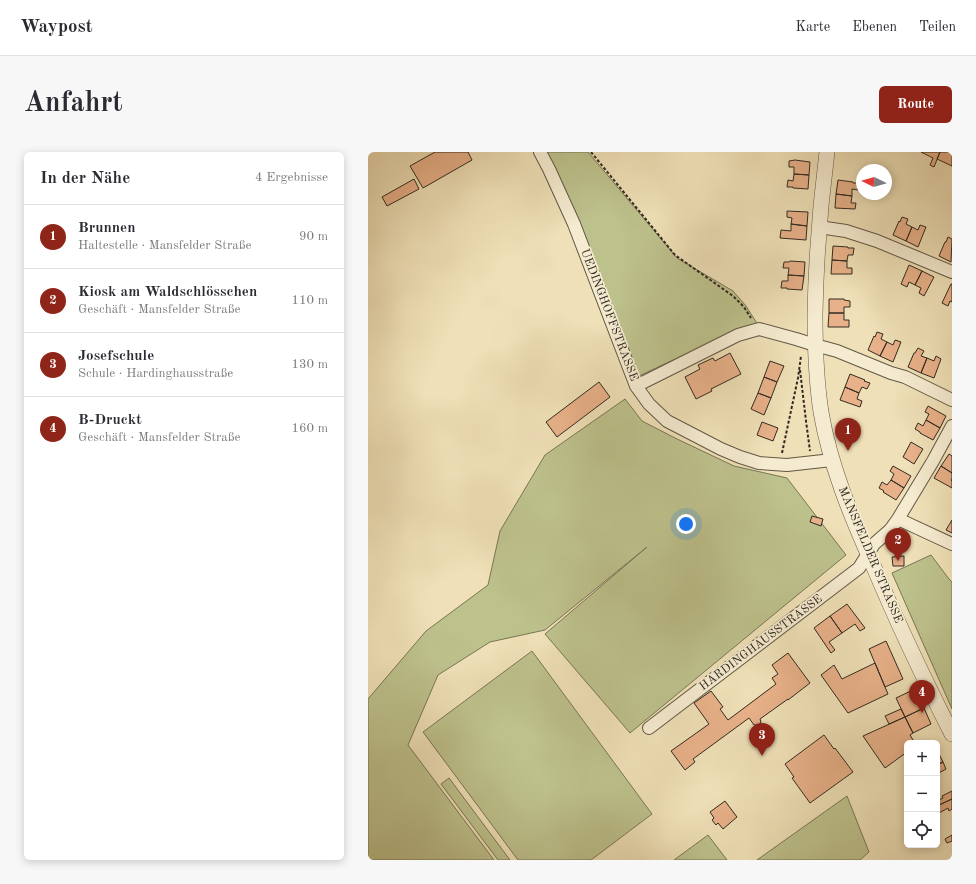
<!DOCTYPE html>
<html lang="de">
<meta charset="utf-8">
<style>
body{margin:0;font-family:"Old Standard TT",serif;background:#f7f7f7;color:#2b2b33}
.controls{position:absolute;right:12px;bottom:12px;display:grid;overflow:hidden;border-radius:6px;box-shadow:0 2px 10px #0003}
.controls button{width:36px;height:36px;display:grid;place-items:center;padding:0;border:0;border-bottom:1px solid #e1e1e2;background:#fff;color:#2b2b33;font:20px sans-serif}
.compass{position:absolute;left:488px;top:12px;width:36px;height:36px;border-radius:50%;background:#fff;box-shadow:0 2px 10px #0003;rotate:275deg}
.you{position:absolute;left:318px;top:372px;width:14px;height:14px;margin:-10px;border:3px solid #fff;border-radius:50%;background:#1a73e8;box-shadow:0 0 0 6px #1a73e833}
.badge{display:grid;place-items:center;width:26px;height:26px;border-radius:50%;background:#8f2418;color:#fff;font-size:13px;font-weight:700}
.pin{position:absolute;translate:-50% -33px;filter:drop-shadow(0 1px 2px #0008)}
.pin::after{content:'';position:absolute;top:21px;width:14px;height:12px;background:inherit;clip-path:polygon(0 0,100% 0,50% 100%)}
.list{margin:0;padding:0;list-style:none}
h2{display:flex;justify-content:space-between;align-items:center;height:52px;margin:0;padding:0 16px;font-size:17px}
h2 small{font-size:13px;font-weight:400;color:#7c7c81}
.list li{display:grid;grid-template-columns:26px 1fr auto;gap:12px;align-items:center;box-sizing:border-box;height:64px;padding:0 16px;border-top:1px solid #e1e1e2}
.list b{display:block;font-size:15px;white-space:nowrap}
.list p{margin:0;font-size:13px;white-space:nowrap;color:#7c7c81}
.list em{font-size:13px;font-style:normal;color:#7c7c81}
.icon{flex:none;width:22px;height:22px;fill:none;stroke:currentColor;stroke-width:2;stroke-linecap:round;stroke-linejoin:round}
.map{position:relative;flex:none;width:584px;height:708px;overflow:hidden;border-radius:6px}
header{display:flex;align-items:center;gap:24px;box-sizing:border-box;height:56px;padding:0 20px;background:#fff;border-bottom:1px solid #e1e1e2}
header strong{font-size:19px}
nav{display:flex;gap:22px;margin-inline-start:auto;font-size:14px}
.intro{display:flex;align-items:center;justify-content:space-between;box-sizing:border-box;height:96px;padding:0 24px}
h1{margin:0;font-size:28px}
.button{padding:10px 18px;border-radius:6px;background:#8f2418;color:#fff;font-size:14px;font-weight:700}
main{display:flex;gap:24px;padding:0 24px}
aside{flex:1;background:#fff;border-radius:6px;box-shadow:0 2px 10px #0003}
.map>svg:first-child{display:block}
.green{fill:#bdc18c;stroke:#787656}
.building{fill:#e8b189;stroke:#322a21}
.lines{fill:none;stroke-linecap:round;stroke-linejoin:round}
.minor-casing{stroke:#615846;stroke-width:14}
.tertiary-casing{stroke:#615846;stroke-width:16}
.path{stroke:#322a21;stroke-width:2;stroke-dasharray:3 2;stroke-linecap:butt}
.minor{stroke:#f5ebd0;stroke-width:12}
.tertiary{stroke:#f5ebd0;stroke-width:15}
.labels{text-anchor:middle;dominant-baseline:central;stroke-width:3.5;stroke-linejoin:round;paint-order:stroke}
.street-label{font-size:12px;fill:#322a21;stroke:#f5ebd0}
</style>
<header>
<strong>Waypost</strong>
<nav><a>Karte</a><a>Ebenen</a><a>Teilen</a></nav>
</header>
<div class="intro"><h1>Anfahrt</h1><a class="button">Route</a></div>
<main>
<aside>
<h2>In der Nähe<small>4 Ergebnisse</small></h2>
<ul class="list">
<li><span class="badge">1</span><div><b>Brunnen</b><p>Haltestelle · Mansfelder Straße</p></div><em>90 m</em></li>
<li><span class="badge">2</span><div><b>Kiosk am Waldschlösschen</b><p>Geschäft · Mansfelder Straße</p></div><em>110 m</em></li>
<li><span class="badge">3</span><div><b>Josefschule</b><p>Schule · Hardinghausstraße</p></div><em>130 m</em></li>
<li><span class="badge">4</span><div><b>B-Druckt</b><p>Geschäft · Mansfelder Straße</p></div><em>160 m</em></li>
</ul>
</aside>
<div class="map">
<svg width="584" height="708" viewBox="0 0 584 708">
<rect width="100%" height="100%" fill="#efe0b7"/>
<filter id="stains"><feTurbulence type="fractalNoise" baseFrequency=".005" numOctaves="4"/><feColorMatrix values="0 0 0 0 .2 0 0 0 0 .09 0 0 0 0 .02 0 0 0 .5 -.17"/></filter>
<radialGradient id="worn" r=".72"><stop offset=".6" stop-color="#630" stop-opacity="0"/><stop offset="1" stop-color="#630" stop-opacity=".3"/></radialGradient>
<path class="green" d="M178,0H220L309,106L365,139L378,154L390,173L374,176L271,224Z
M257,247L274,269L307,286L366,314L419,326L478,403L262,581L177,482L279,395L177,478L122,490L70,523L40,593L126,708H0V547L58,479L120,433L132,379L177,303Z
M563,403L581,427L584,430V557L524,421Z
M164,499L284,662L223,708H150L55,580Z
M81,626L142,708H130L73,632Z
M479,644L501,700L492,708H389Z
M340,683L359,708H306Z"/>
<path class="building" d="M67,0H100L104,8L55,36L42,14Z
M553,0H572L566,15L562,13L565,6Z
M572,0H584V14L569,7Z
M427,8L442,10L441,23L426,22V15H421V9Z
M426,22L441,23L440,37L425,36V35H419L420,28L425,29Z
M46,27L51,37L19,54L14,45Z
M470,28L485,30V31H491L490,38L484,37V44L468,42Z
M468,42L484,44L483,51H488L487,57L467,56Z
M419,59L440,60L439,74L423,72L424,66L419,65Z
M534,65L540,67L538,72L544,75L538,89L525,83L531,69L532,70Z
M423,72L439,74L438,88L412,86L413,78L423,79Z
M552,73L558,75L550,95L538,89L544,75L550,78Z
M580,85L584,87L583,110L571,104L577,90H578Z
M465,94L480,95V96H486L485,103H480L479,109L464,108Z
M464,108L479,109V116H484V122H463Z
M422,109L437,110L436,124L420,123L421,116H415L416,110H421Z
M541,113L554,119L547,133L541,130L539,135L533,132Z
M554,119L566,125L556,144L551,141L553,136L547,133Z
M420,123L436,124L434,138L419,137V136H413L414,129H420Z
M583,132H584V150L582,149L580,154L574,151Z
M461,147H476V148L482,149V155H476V161H461Z
M461,161H476V168H481V175H460Z
M509,180L515,182L513,187L519,190L512,204L500,198L506,184L507,185Z
M527,188L533,190L525,210L512,204L519,190L525,193Z
M550,196L556,199L553,204L559,206L553,221L540,215L546,201H547Z
M362,201L373,222L343,237L344,239L328,247L317,225L332,217L330,213L345,206L347,209Z
M568,204L573,207L566,226L553,221L559,206L566,209Z
M402,209L416,214L409,230L396,225Z
M482,222L497,228L496,229L502,231L499,237L494,235L491,241L477,235Z
M396,225L409,230L403,246L390,241Z
M231,230L242,245L189,285L178,270Z
M477,235L491,241L489,247L494,249L492,255L472,248Z
M390,241L403,246L396,263L383,257Z
M560,254L578,264L572,276L558,268L561,262L557,260Z
M558,268L572,276L565,288L552,281V280L547,277L550,271L555,274Z
M394,270L410,276L405,289L389,283Z
M543,290L555,297L546,312L535,305Z
M581,302L584,304V321L573,314Z
M525,314L543,324L536,336L523,328L526,322L522,319Z
M573,314L584,321V326L583,328L584,329V336L566,326Z
M523,328L536,336L528,348L515,340L516,339L511,336L514,330L519,333Z
M444,364L455,367L453,374L442,370Z
M584,368V381L578,378Z
M536,404V414H525L524,405Z
M479,452L497,476L492,479L487,472L474,481L462,464Z
M462,464L474,481L461,490L467,498L463,501L446,476Z
M518,489L535,527L517,535L501,497Z
M420,501L442,531L420,548V547L392,567L393,570L391,573H386L381,566L325,607L327,610L317,618L303,599L341,572L326,551L343,539L355,555L352,557L360,568L408,532L404,526L410,522L404,513Z
M507,511L520,542L480,561L453,523L466,513L474,527Z
M547,537L556,556L537,565L528,546Z
M556,556L563,572L545,581L537,565Z
M533,557L537,565L521,572L517,564Z
M537,565L545,581L542,583L547,591H539V600L517,616L495,584Z
M456,583L466,597L467,596L485,620L442,651L424,626L426,625L417,612Z
M571,602L575,610L569,613V603Z
M575,610L578,617L569,622V613Z
M584,639V647L569,654V649L575,646L574,644Z
M584,647V657L581,659L580,656L571,661L569,654Z
M357,649L369,665L355,677L350,671L348,673L344,668L346,666L342,660Z
M584,683V689L579,691L577,687Z"/>
<g class="lines">
<defs>
<path id="minor" d="M172,0L181,17L206,72L268,234L281,252L299,269L353,297L372,305L391,311L419,313L464,308
M451,75L478,79L509,89L584,120
M268,234L370,183L391,177L428,187L447,193L469,199L523,221L537,225L584,248
M530,367L584,392
M281,576L491,416L506,392L522,378L530,367L565,309L584,274"/>
<path id="tertiary" d="M459,0C452,54 448,108 447,162C447,195 448,227 453,260C462,313 483,364 505,413C529,470 556,527 584,582"/>
</defs>
<use href="#minor" class="minor-casing"/>
<use href="#tertiary" class="tertiary-casing"/>
<path class="path" d="M223,0L307,103L365,144L376,155L383,166
M432,218L438,269L442,299
M414,301L430,226L433,204"/>
<use href="#minor" class="minor"/>
<use href="#tertiary" class="tertiary"/>
</g>
<g class="labels">
<g class="street-label">
<text transform="translate(241 163) rotate(69)">UEDINGHOFFSTRASSE</text>
<text transform="translate(502 403) rotate(67)">MANSFELDER STRASSE</text>
<text transform="translate(393 491) rotate(-37)">HARDINGHAUSSTRASSE</text>
</g>
</g>
<rect width="100%" height="100%" filter="url(#stains)"/>
<rect width="100%" height="100%" fill="url(#worn)"/>
</svg>
<div class="controls">
<button>+</button>
<button>−</button>
<button><svg class="icon" aria-label="locate" viewBox="0 0 24 24"><circle cx="12" cy="12" r="6"/><path d="M12 2v4M12 18v4M2 12h4M18 12h4"/></svg></button>
</div>
<svg class="compass" viewBox="-18 -18 36 36"><path d="M0-13l5 13h-10z" fill="#e53935"/><path d="M0 13l5-13h-10z" fill="#7c7c81"/></svg>
<div class="you"></div>
<div class="pin badge" style="left:480px;top:299px">1</div>
<div class="pin badge" style="left:530px;top:409px">2</div>
<div class="pin badge" style="left:394px;top:604px">3</div>
<div class="pin badge" style="left:554px;top:561px">4</div>
</div>
</main>
